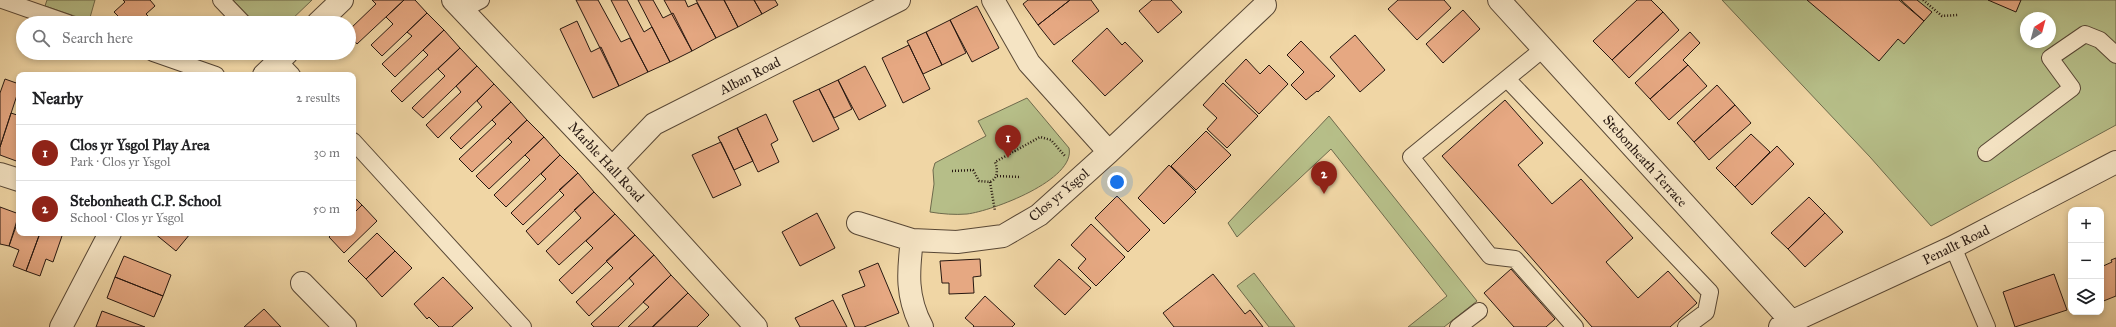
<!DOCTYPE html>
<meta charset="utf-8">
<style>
body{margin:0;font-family:"IM FELL Great Primer",serif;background:#f6f6f6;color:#202124}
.controls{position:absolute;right:12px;bottom:12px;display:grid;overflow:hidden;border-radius:8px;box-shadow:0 2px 6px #0003}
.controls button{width:36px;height:36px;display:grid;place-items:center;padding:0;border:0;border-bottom:1px solid #e0e0e0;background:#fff;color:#202124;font:20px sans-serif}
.compass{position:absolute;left:2020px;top:12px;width:36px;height:36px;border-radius:50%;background:#fff;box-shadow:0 2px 6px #0003;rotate:36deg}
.you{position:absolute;left:1117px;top:182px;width:14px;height:14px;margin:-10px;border:3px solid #fff;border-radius:50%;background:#1a73e8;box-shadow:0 0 0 6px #1a73e833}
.badge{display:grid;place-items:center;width:26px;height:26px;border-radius:50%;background:#8f2418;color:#fff;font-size:13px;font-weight:700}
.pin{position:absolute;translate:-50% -33px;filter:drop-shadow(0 1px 2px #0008)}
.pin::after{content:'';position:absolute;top:21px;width:14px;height:12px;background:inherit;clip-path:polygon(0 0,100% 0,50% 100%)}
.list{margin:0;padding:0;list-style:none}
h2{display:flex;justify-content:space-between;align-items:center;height:52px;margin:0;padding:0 16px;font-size:17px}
h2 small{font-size:13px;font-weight:400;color:#757577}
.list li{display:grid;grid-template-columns:26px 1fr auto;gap:12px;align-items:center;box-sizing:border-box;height:56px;padding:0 16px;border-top:1px solid #e0e0e0}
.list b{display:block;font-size:15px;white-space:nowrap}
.list p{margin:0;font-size:13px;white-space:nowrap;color:#757577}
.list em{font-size:13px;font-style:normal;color:#757577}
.icon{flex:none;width:22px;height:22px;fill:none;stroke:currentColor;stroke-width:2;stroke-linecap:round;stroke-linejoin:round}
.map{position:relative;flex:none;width:2116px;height:327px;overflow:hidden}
.search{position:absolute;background:#fff;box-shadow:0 2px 6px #0003;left:16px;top:16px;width:340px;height:44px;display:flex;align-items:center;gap:10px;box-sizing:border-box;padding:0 14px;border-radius:22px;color:#757577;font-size:15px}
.panel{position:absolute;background:#fff;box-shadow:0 2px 6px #0003;left:16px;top:72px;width:340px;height:164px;border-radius:8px}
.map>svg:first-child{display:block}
.green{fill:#b6be88;stroke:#6e6a4c;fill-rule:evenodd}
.building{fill:#e6a882;stroke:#261710}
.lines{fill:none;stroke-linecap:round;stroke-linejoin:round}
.service-casing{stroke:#584735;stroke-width:18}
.minor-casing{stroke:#584735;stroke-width:24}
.path{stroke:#261710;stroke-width:2.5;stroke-dasharray:1 2;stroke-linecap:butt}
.service{stroke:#f5e4c4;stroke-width:16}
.minor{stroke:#f5e4c4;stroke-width:22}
.labels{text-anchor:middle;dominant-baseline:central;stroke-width:3;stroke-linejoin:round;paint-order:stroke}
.street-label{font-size:14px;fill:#261710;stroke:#f5e4c4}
</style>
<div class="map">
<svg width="2116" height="327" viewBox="0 0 2116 327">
<rect width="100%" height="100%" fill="#f0d6a5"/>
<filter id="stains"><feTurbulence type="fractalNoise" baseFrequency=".005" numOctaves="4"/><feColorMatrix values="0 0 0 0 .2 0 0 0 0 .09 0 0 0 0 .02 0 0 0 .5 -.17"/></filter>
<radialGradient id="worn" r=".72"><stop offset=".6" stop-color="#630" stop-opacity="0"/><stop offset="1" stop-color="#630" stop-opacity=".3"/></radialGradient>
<path class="green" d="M47,0H95L89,21L45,6Z
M233,0H312L288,23H255Z
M1722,0H2116V125L1931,226L1870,157ZM2026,18H2050V42H2026Z
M1027,98L1069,148C1076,180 992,211 967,214C955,215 942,214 930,212L934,184L933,170L935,163L986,136L978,121Z
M1329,116L1477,301L1444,327H1408L1447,296L1331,149L1237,237L1228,223Z
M1254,273L1295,327H1269L1237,286Z"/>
<path class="building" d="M123,0H150L155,6L146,14L154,22L140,23L137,20L133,23H125L114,12L125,2Z
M372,0H404L357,44L349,35V30L376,4Z
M404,0H415L427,13L382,56L371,45L393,24L386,17Z
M576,0H598L621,42L630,38L648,72L619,86Z
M611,0H627L644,32L652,27L670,62L648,72Z
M638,0H653L663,18L673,13L692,51L670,62Z
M664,0H685L688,7L697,3L716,38L692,51Z
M696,0H724L738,27L716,38Z
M724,0H754L762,14L738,27Z
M754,0H775L778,5L762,14Z
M1028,0H1070L1038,25L1023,4Z
M1070,0H1091L1099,11L1054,45L1038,25Z
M1152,0H1171L1182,12L1158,33L1139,11Z
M1398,0H1444L1451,8L1417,40L1388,9Z
M1637,0H1651L1663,12L1612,60L1593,41Z
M1807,0H1899L1924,21L1904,44L1898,39L1879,61Z
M1901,0H1917L1932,12L1924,21Z
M1988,0H2021L2016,12Z
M977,6L999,48L972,62L950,20Z
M1463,10L1480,29L1443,63L1426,44Z
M1663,12L1679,30L1629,78L1612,60Z
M427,13L444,30L395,77L382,64L412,36L407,32Z
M950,20L966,53L942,65L926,32Z
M577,21L591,52L601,47L619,86L593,98L560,29Z
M1107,28L1122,45L1125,42L1143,61L1105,96L1072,61Z
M444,30L460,48L402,102L391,91L428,55L423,50Z
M926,32L942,65L923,74L907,41Z
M1690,32L1700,43L1683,60L1688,65L1650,99L1635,83Z
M1355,35L1385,70L1360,92L1330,57Z
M1301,41L1335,76L1318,92L1317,91L1306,100L1291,85L1304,72L1287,55Z
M909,45L930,89L903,103L882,58Z
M460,48L477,66L423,118L412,108L445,76L438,69Z
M1246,59L1260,74L1269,65L1288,84L1259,114L1225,81Z
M1688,65L1707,86L1669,120L1650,99Z
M477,66L494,84L438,138L426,125L461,92L456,86Z
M865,66L886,106L859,120L838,80Z
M5,79L19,84V89L0,147V93Z
M838,80L852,109L834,118L819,89Z
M1223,83L1258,116L1227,148L1207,129L1217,118L1203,105Z
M494,84L511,102L461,149L450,138L482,107L477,101Z
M1717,85L1735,105L1694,142L1677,123Z
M819,89L839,129L813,142L793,101Z
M1505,100L1543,143L1518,165L1552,204L1581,179L1633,238L1606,262L1638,298L1668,271L1697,303L1670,327H1592L1442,156Z
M511,102L527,120L472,172L459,159L496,124L492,120Z
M1735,105L1751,123L1709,160L1694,142Z
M19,110V162L0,155V147L11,113L17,115Z
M766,114L778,140L771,144L779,162L758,172L737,128Z
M527,120L544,137L489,189L476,176L512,142L508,138Z
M737,128L753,161L734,170L718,137Z
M1206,131L1231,155L1196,190L1171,166Z
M1751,134L1770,152L1735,187L1716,168Z
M544,137L560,155L506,207L494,195L530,160L525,155Z
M721,142L741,185L713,198L692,155Z
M1777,146L1794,164L1752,205L1735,187Z
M560,155L578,173L523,225L511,213L546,179L541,174Z
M1169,165L1196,192L1164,224L1138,198Z
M578,173L594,192L538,245L526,231L564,195L559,190Z
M594,192L615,214L559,265L546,251L581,218L574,210Z
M353,196L362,205L353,214Z
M1117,196L1150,230L1128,252L1095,218Z
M1809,197L1825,213L1788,249L1771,233Z
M362,205L377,221L344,253L329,237L333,233H353V214Z
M0,207L19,214L9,246L0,244Z
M817,213L835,248L800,266L782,232Z
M1825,213L1843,232L1805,267L1788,249Z
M615,214L635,235L572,294L559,280L593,248L586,241Z
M19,218V233H40L26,271L13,266L19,250L9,246Z
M1091,224L1125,257L1096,286L1078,268L1086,259L1071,245Z
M40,233H63L53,262L46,259L40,276L26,271Z
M154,233H190V234L176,251Z
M377,233L395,251L366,279L348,261Z
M635,235L654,255L589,316L576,302L613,268L606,261Z
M395,251L412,268L382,297L366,279Z
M654,255L671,275L618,327H594L591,324L634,284L629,278Z
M124,256L171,275L163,296L115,277Z
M2116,258V296L2101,302V267L2112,262L2111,260Z
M980,259L981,276L973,277L974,293L949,294V283H942L940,261Z
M1059,259L1091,288L1065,315L1034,286Z
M878,263L899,313L864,327H855L842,295L865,286L859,271Z
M1511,269L1555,319L1546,327H1514L1484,293Z
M1213,274L1245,314L1250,310L1263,327H1174L1163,313Z
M2054,274L2067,310L2015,327L2003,292Z
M671,275L688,293L652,327H628L649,307L643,302Z
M115,277L163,296L154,317L107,298Z
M443,277L473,308L452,327H439L429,317L427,319L414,304Z
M688,293L709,315L697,327H653Z
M985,296L1015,324L1012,327H973L974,326L965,318Z
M833,300L847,327H800L795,318Z
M264,309L281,327H244Z
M102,311L145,327H96Z"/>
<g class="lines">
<defs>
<path id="service" d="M2,0L68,23
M221,0L243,23
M462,10L481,0
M1543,49L1411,157L1490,256L1515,259L1575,327
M153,53L216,75
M271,53L292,75
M1507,79L1710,292L1706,312L1686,327
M353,141L523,327
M1986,153L2072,88L2050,58L2085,34L2100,40L2116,55
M1953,247L1987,327
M1458,327L1479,311"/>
<path id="minor" d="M453,0L612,168L756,327
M993,0L1029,63L1109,152
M1499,0L1792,322
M318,23L342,0
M264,75L287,53
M612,168L654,124L899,0
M0,174L19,180
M858,223L912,240L957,242L1003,236L1039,215L1109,152L1265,5
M912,240C908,272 906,297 922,327
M302,283L345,327
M61,327L110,233
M1780,327L1953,247L2116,162"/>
</defs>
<use href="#service" class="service-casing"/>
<use href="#minor" class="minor-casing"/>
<path class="path" d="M1923,0L1942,16L1958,15
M1005,139L1015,151
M952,171L973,170L979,181L990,182C998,178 998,170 995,162L1040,137L1051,140L1065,156
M997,176L1021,177
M990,182L995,211"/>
<use href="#service" class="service"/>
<use href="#minor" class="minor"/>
</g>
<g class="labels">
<g class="street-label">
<text transform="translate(750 76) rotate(-27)">Alban Road</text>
<text transform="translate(1645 161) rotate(48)">Stebonheath Terrace</text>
<text transform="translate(606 162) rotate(47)">Marble Hall Road</text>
<text transform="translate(1059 195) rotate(-40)">Clos yr Ysgol</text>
<text transform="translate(1956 245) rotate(-26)">Penallt Road</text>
</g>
</g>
<rect width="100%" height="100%" filter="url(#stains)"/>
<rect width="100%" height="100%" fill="url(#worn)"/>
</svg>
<div class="controls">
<button>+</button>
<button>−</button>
<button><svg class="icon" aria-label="layers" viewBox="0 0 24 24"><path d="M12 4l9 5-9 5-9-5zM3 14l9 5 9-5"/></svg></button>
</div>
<svg class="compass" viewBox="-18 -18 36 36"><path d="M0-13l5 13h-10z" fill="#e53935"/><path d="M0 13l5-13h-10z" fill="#757577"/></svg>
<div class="you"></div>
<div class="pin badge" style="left:1008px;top:158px">1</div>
<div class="pin badge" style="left:1324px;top:194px">2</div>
<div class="search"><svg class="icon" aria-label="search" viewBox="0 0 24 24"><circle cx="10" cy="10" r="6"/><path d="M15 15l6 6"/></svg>Search here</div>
<section class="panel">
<h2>Nearby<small>2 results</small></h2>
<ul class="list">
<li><span class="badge">1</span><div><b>Clos yr Ysgol Play Area</b><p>Park · Clos yr Ysgol</p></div><em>30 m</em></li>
<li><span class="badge">2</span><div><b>Stebonheath C.P. School</b><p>School · Clos yr Ysgol</p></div><em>50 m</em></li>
</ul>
</section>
</div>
